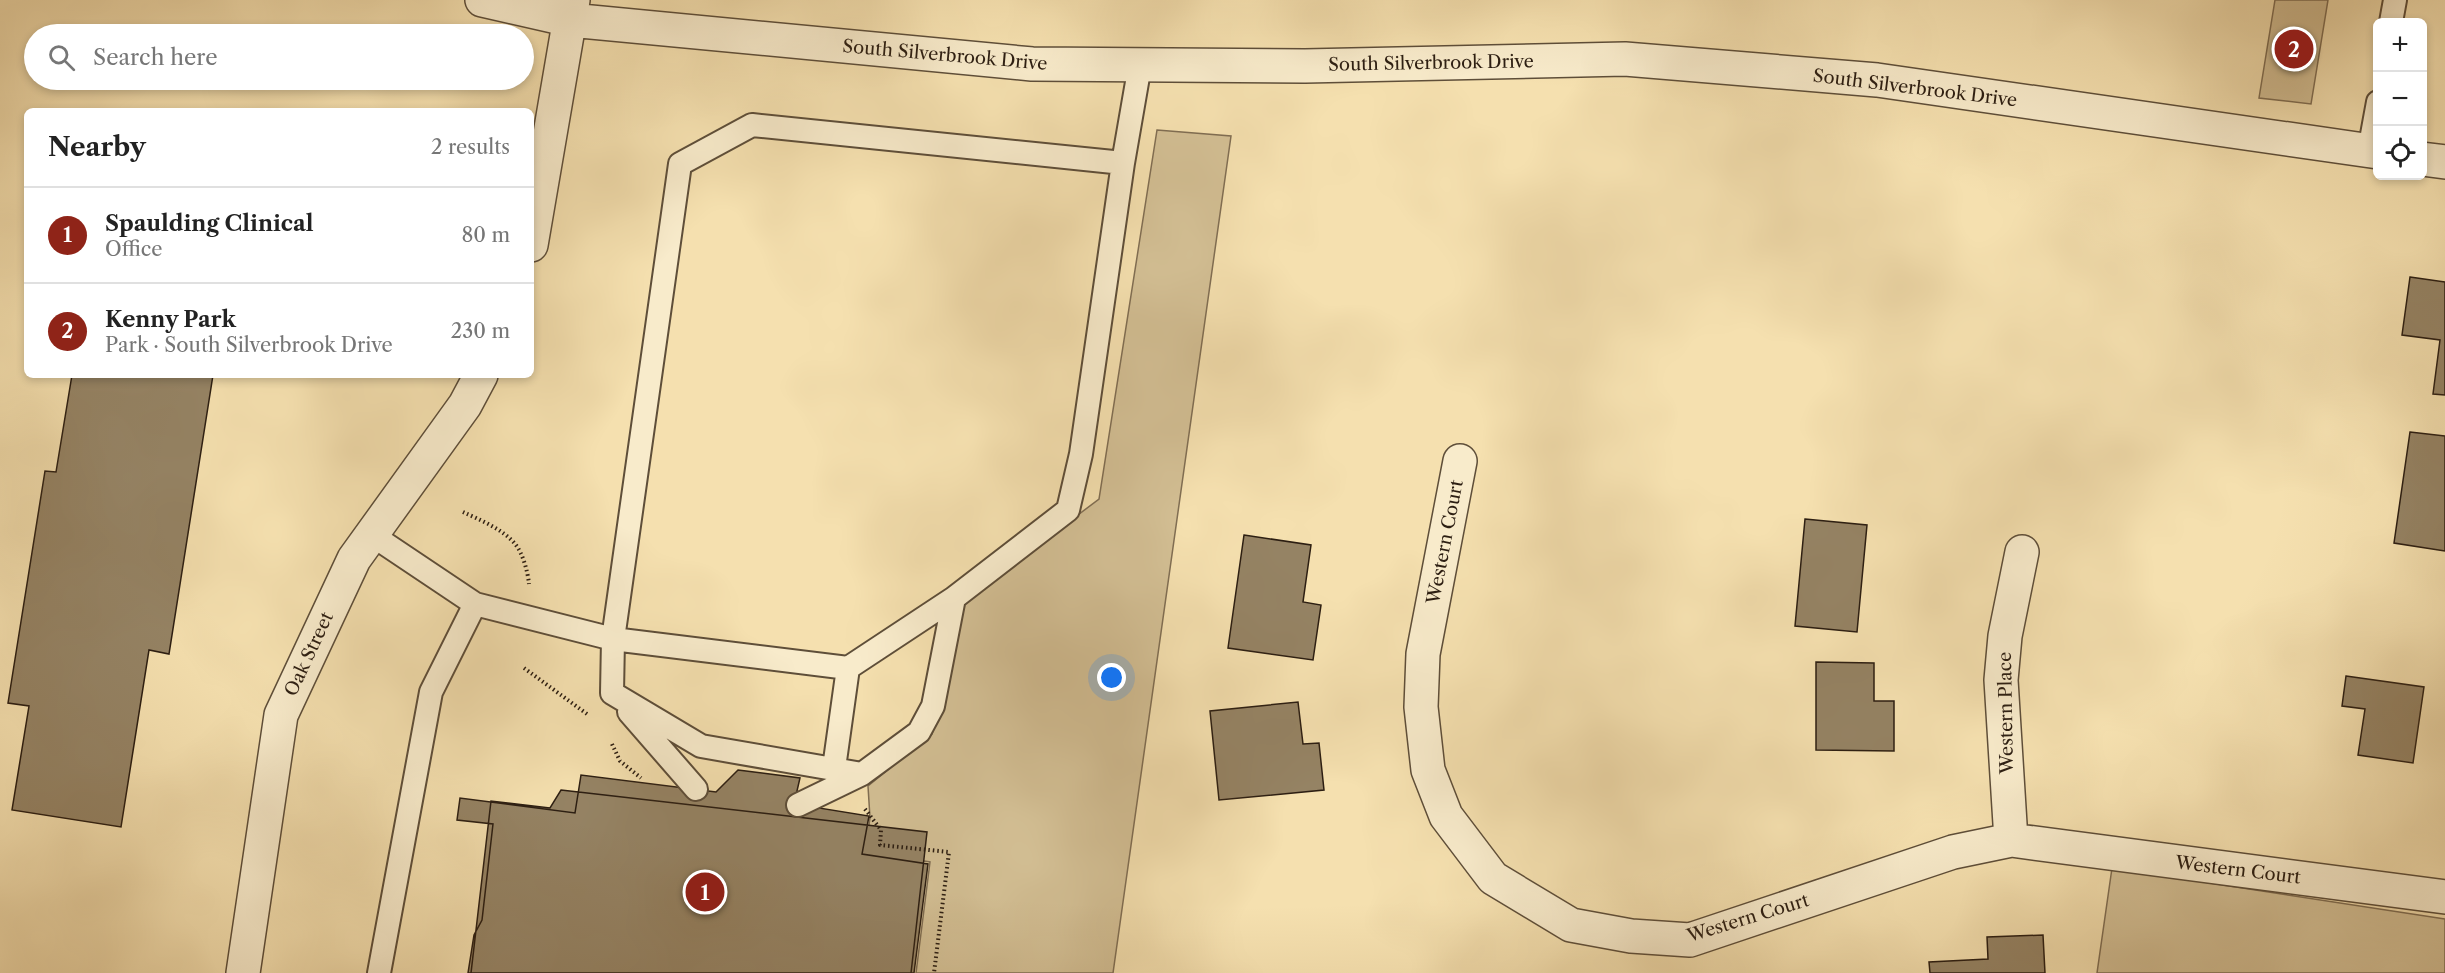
<!DOCTYPE html>
<meta charset="utf-8">
<style>
body{margin:0;font-family:"Libre Caslon Text",serif;background:#f6f6f6;color:#222}
.controls{position:absolute;right:18px;top:18px;display:grid;overflow:hidden;border-radius:9px;box-shadow:0 3px 9px #0003}
.controls button{width:54px;height:54px;display:grid;place-items:center;padding:0;border:0;border-bottom:2px solid #e0e0e0;background:#fff;color:#222;font:30px sans-serif}
.you{position:absolute;left:1112px;top:678px;width:21px;height:21px;margin:-15px;border:4px solid #fff;border-radius:50%;background:#1a73e8;box-shadow:0 0 0 9px #1a73e833}
.badge{display:grid;place-items:center;width:39px;height:39px;border-radius:50%;background:#8f2418;color:#fff;font-size:20px;font-weight:700}
.pin{position:absolute;translate:-50% -50%;border:3px solid #fff;box-shadow:0 2px 6px #0006}
.list{margin:0;padding:0;list-style:none}
h2{display:flex;justify-content:space-between;align-items:center;height:78px;margin:0;padding:0 24px;font-size:26px}
h2 small{font-size:20px;font-weight:400;color:#767676}
.list li{display:grid;grid-template-columns:39px 1fr auto;gap:18px;align-items:center;box-sizing:border-box;height:96px;padding:0 24px;border-top:2px solid #e0e0e0}
.list b{display:block;font-size:22px;white-space:nowrap}
.list p{margin:0;font-size:20px;white-space:nowrap;color:#767676}
.list em{font-size:20px;font-style:normal;color:#767676}
.icon{flex:none;width:33px;height:33px;fill:none;stroke:currentColor;stroke-width:2;stroke-linecap:round;stroke-linejoin:round}
.map{position:relative;flex:none;width:2445px;height:973px;overflow:hidden}
.search{position:absolute;background:#fff;box-shadow:0 3px 9px #0003;left:24px;top:24px;width:510px;height:66px;display:flex;align-items:center;gap:15px;box-sizing:border-box;padding:0 21px;border-radius:33px;color:#767676;font-size:22px}
.panel{position:absolute;background:#fff;box-shadow:0 3px 9px #0003;left:24px;top:108px;width:510px;height:270px;border-radius:9px}
.map>svg:first-child{display:block}
.green{fill:#d3bf94;stroke:#806e53;stroke-width:1.5}
.building{fill:#958364;stroke:#2c1e12;stroke-width:1.5}
.lines{fill:none;stroke-linecap:round;stroke-linejoin:round}
.service-casing{stroke:#5e4e39;stroke-width:26}
.minor-casing{stroke:#5e4e39;stroke-width:36}
.path{stroke:#2c1e12;stroke-width:4;stroke-dasharray:1.5 3;stroke-linecap:butt}
.service{stroke:#f8ebcb;stroke-width:22}
.minor{stroke:#f8ebcb;stroke-width:33}
.labels{text-anchor:middle;dominant-baseline:central;stroke-width:6;stroke-linejoin:round;paint-order:stroke}
.street-label{font-size:18px;fill:#2c1e12;stroke:#f8ebcb}
</style>
<div class="map">
<svg width="2445" height="973" viewBox="0 0 2445 973">
<rect width="100%" height="100%" fill="#f5e0af"/>
<filter id="stains"><feTurbulence type="fractalNoise" baseFrequency=".00333" numOctaves="4"/><feColorMatrix values="0 0 0 0 .2 0 0 0 0 .09 0 0 0 0 .02 0 0 0 .5 -.17"/></filter>
<radialGradient id="worn" r=".72"><stop offset=".6" stop-color="#630" stop-opacity="0"/><stop offset="1" stop-color="#630" stop-opacity=".3"/></radialGradient>
<path class="green" d="M2275,0H2328L2311,104L2259,98Z
M1157,130L1231,136L1113,973H916L930,862L865,852L870,818L868,786L932,734L955,651L963,602L1099,499Z
M2112,868L2445,919V973H2097Z"/>
<path class="building" d="M2410,277L2445,282V395L2433,394L2440,340L2402,335Z
M72,375H213L169,654L149,650L121,827L12,810L29,706L8,703L45,471L56,472Z
M2410,432L2445,436V551L2394,543Z
M1805,519L1867,525L1857,632L1795,626Z
M1244,535L1311,545L1303,602L1321,605L1313,660L1228,648Z
M1816,662L1874,663V701H1894V751L1816,750Z
M2346,676L2424,687L2413,763L2358,755L2365,709L2342,706Z
M1298,702L1303,744L1319,743L1324,790L1219,800L1210,711Z
M738,770L800,778L794,804L869,816L862,854L928,864L914,973H468L474,935L482,920L493,824L457,820L460,798L575,813L581,775L716,792Z
M561,790L927,832L911,973H471L491,801L550,808Z
M2043,935L2045,973H1930L1929,962L1988,959L1987,937Z"/>
<g class="lines">
<defs>
<path id="service" d="M2391,22L2395,0
M2369,151L2378,102
M372,535L475,604L613,639L612,693L701,746L862,774L919,732L933,706L954,598L1068,510L1081,454L1123,163L1140,65
M954,598L848,668L613,639L680,164L752,125L1123,163
M629,712L696,789
M834,768L848,668
M798,805L862,774
M379,973L431,692L475,604"/>
<path id="minor" d="M482,0L570,20L1032,64L1305,66L1625,59L1877,80L2378,152
M2422,159L2445,162
M531,245L573,0
M1460,461L1423,654L1421,707L1428,770L1446,816L1493,878L1571,925L1631,936L1690,940L1953,852L2011,840L2445,897
M2011,840L2001,680L2005,636L2022,552
M243,973L281,715L354,559L465,405L481,375"/>
</defs>
<use href="#service" class="service-casing"/>
<use href="#minor" class="minor-casing"/>
<path class="path" d="M463,512C480,520 503,529 515,544C523,553 528,573 529,584
M524,668L587,714
M612,744L620,761L641,778
M865,809L881,830L880,845L949,852L934,973"/>
<use href="#service" class="service"/>
<use href="#minor" class="minor"/>
</g>
<g class="labels">
<g class="street-label">
<text transform="translate(945 55) rotate(5)">South Silverbrook Drive</text>
<text transform="translate(1431 63) rotate(-1)">South Silverbrook Drive</text>
<text transform="translate(1915 88) rotate(7)">South Silverbrook Drive</text>
<text transform="translate(1445 542) rotate(-79)">Western Court</text>
<text transform="translate(309 654) rotate(-65)">Oak Street</text>
<text transform="translate(2006 713) rotate(-91)">Western Place</text>
<text transform="translate(2238 870) rotate(7)">Western Court</text>
<text transform="translate(1748 918) rotate(-17)">Western Court</text>
</g>
</g>
<rect width="100%" height="100%" filter="url(#stains)"/>
<rect width="100%" height="100%" fill="url(#worn)"/>
</svg>
<div class="controls">
<button>+</button>
<button>−</button>
<button><svg class="icon" aria-label="locate" viewBox="0 0 24 24"><circle cx="12" cy="12" r="6"/><path d="M12 2v4M12 18v4M2 12h4M18 12h4"/></svg></button>
</div>
<div class="you"></div>
<div class="pin badge" style="left:705px;top:892px">1</div>
<div class="pin badge" style="left:2294px;top:49px">2</div>
<div class="search"><svg class="icon" aria-label="search" viewBox="0 0 24 24"><circle cx="10" cy="10" r="6"/><path d="M15 15l6 6"/></svg>Search here</div>
<section class="panel">
<h2>Nearby<small>2 results</small></h2>
<ul class="list">
<li><span class="badge">1</span><div><b>Spaulding Clinical</b><p>Office</p></div><em>80 m</em></li>
<li><span class="badge">2</span><div><b>Kenny Park</b><p>Park · South Silverbrook Drive</p></div><em>230 m</em></li>
</ul>
</section>
</div>
